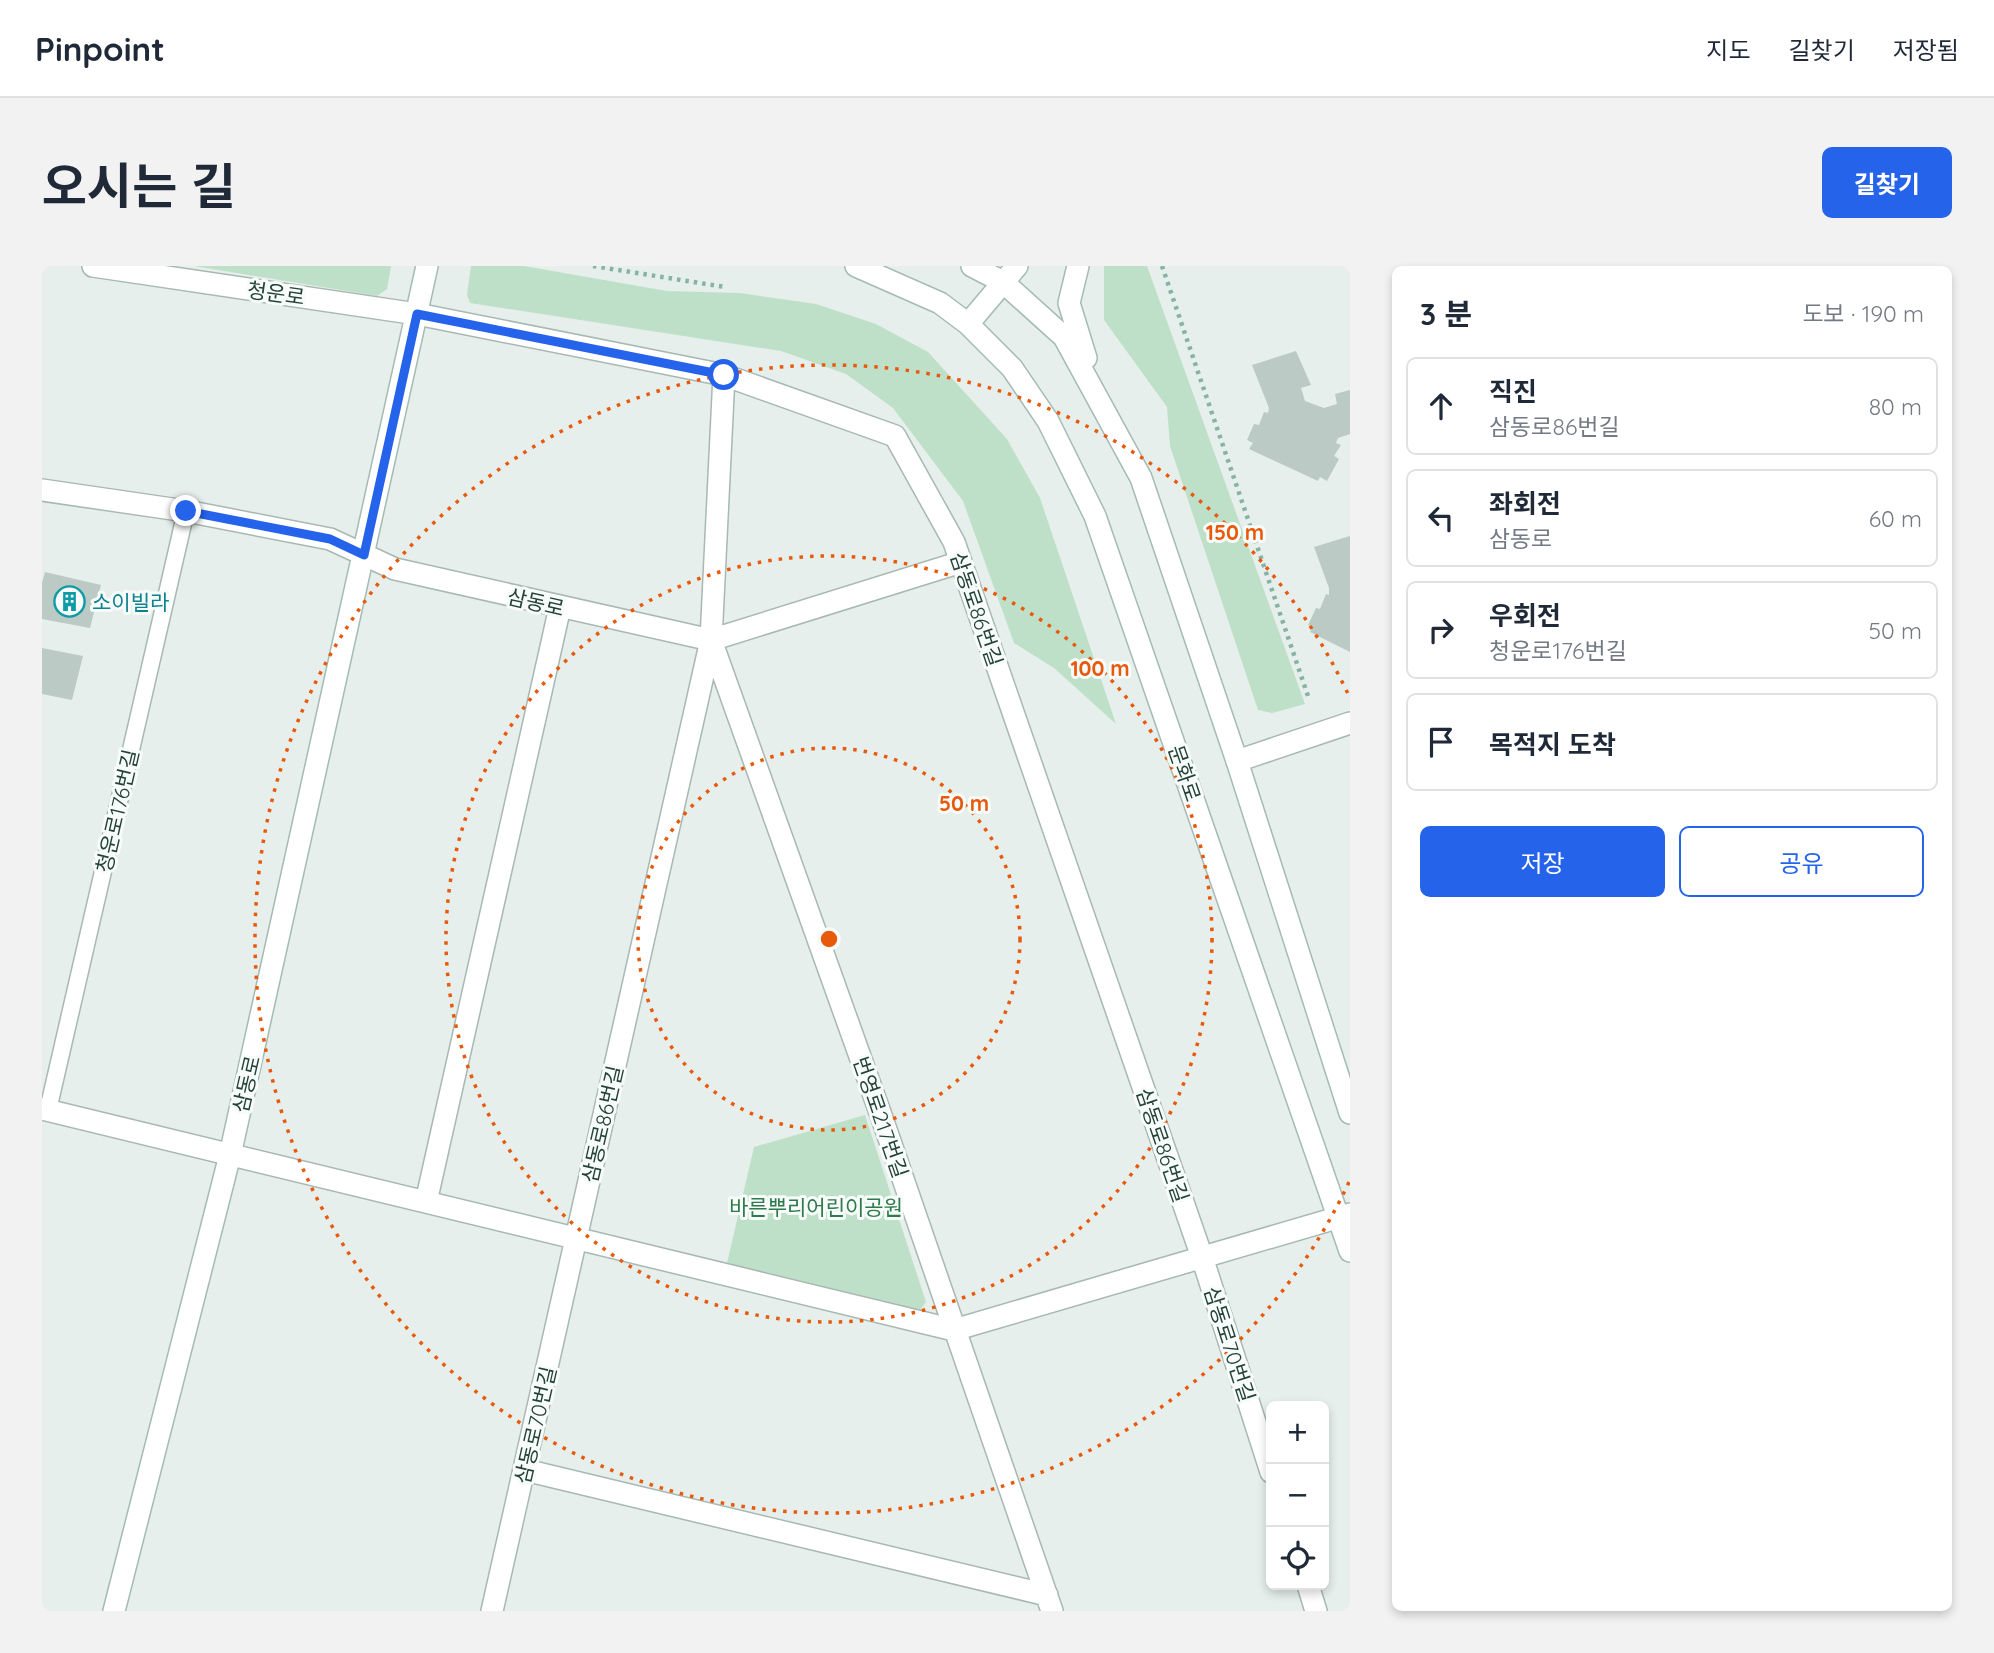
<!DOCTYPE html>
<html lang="ko">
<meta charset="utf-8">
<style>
body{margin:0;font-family:Quicksand,"Noto Sans KR",sans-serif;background:#f2f2f3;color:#1f2937}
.controls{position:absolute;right:21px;bottom:21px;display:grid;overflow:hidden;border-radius:10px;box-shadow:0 4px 10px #0003}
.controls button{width:63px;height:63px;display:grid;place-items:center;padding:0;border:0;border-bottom:2px solid #e0e1e3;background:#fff;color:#1f2937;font:35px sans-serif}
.stop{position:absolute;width:21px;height:21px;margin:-16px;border:5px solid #2563eb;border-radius:50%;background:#fff}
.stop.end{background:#2563eb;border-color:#fff;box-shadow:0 2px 7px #0008}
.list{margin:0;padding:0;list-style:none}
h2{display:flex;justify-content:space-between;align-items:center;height:91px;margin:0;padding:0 28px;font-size:30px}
h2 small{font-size:23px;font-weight:400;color:#747a83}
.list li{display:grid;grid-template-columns:46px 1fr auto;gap:21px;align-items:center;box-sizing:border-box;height:98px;margin:0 14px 14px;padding:0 14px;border:2px solid #e0e1e3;border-radius:10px}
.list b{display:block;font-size:26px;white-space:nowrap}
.list p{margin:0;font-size:23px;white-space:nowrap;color:#747a83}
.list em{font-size:23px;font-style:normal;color:#747a83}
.actions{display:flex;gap:14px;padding:21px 28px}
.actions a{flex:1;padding:16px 0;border:2px solid #2563eb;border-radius:10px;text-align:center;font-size:24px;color:#2563eb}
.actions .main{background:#2563eb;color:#fff}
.icon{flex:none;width:38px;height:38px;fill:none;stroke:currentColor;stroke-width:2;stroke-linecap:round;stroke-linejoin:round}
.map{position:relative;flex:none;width:1308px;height:1345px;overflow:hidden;border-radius:10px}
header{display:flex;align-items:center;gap:42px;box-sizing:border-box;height:98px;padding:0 35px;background:#fff;border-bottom:2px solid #e0e1e3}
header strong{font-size:33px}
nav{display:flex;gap:38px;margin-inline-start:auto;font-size:24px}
.intro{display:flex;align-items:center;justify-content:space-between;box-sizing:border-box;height:168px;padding:0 42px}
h1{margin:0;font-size:49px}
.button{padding:18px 32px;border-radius:10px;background:#2563eb;color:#fff;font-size:24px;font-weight:700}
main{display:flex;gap:42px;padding:0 42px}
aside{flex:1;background:#fff;border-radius:10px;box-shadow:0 4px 10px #0003}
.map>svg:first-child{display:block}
.green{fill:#bfe0c8}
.building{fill:#bbcac4}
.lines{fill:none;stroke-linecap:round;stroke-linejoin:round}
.lane-casing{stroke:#a8b8b2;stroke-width:19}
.street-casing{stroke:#a8b8b2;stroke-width:24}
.secondary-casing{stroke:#a4bbb3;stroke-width:24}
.path{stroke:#86b3a5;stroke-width:4.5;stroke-dasharray:3.5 5;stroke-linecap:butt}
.lane{stroke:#fff;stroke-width:16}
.street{stroke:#fff;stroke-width:21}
.secondary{stroke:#fff;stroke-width:21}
.route{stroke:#2563eb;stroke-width:9}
.ring{fill:none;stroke:#e8590c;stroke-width:3.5;stroke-dasharray:3.5 7}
.labels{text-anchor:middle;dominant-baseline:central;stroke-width:6;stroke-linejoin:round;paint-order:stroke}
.street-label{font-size:21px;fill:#24423a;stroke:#f7fbf9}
.culture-label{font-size:21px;fill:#0d838f;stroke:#f7fbf9;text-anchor:start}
.park-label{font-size:21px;fill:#2d7a4b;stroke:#f7fbf9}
.centre{fill:#e8590c;stroke:#f7fbf9;stroke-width:3.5}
.ring-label{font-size:21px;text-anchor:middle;font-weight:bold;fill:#e8590c;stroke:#f7fbf9;stroke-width:6;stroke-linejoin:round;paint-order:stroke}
</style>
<header>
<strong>Pinpoint</strong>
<nav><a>지도</a><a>길찾기</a><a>저장됨</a></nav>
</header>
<div class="intro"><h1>오시는 길</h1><a class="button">길찾기</a></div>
<main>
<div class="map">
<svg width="1308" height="1345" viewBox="0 0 1308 1345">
<rect width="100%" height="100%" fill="#e6efeb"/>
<path class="green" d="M152,0H349L345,23L335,30Z
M429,0H482L625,25L698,27L774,38L834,58L886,86L965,173L998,232L1074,458L1012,402L972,377L921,235L851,142L804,108L739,85L428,37L425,29Z
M1062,0H1105L1263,438L1230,447L1216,444L1128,180L1125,141L1062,54Z
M823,849L884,1036L878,1044L685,997L712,881Z"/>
<path class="building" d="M1254,85L1269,119L1259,122L1263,135L1282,142L1295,138L1293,128L1308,124V168L1296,172L1294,177L1299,179L1292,190L1297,193L1285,215L1278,211L1276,215L1207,183L1211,177L1205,174L1212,158L1217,159L1222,146L1226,147L1227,142L1210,99Z
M1308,270V386L1268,366L1271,361L1266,359L1274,342L1278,343L1284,328L1287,329V322L1272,281Z
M3,306L59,319L48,362L0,353V317Z
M0,382L41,390L30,434L0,428Z"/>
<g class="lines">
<defs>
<path id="lane" d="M6,844L144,245"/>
<path id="street" d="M51,0L375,48L682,109L853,170L912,276L1160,991L1229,1206
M0,224L144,245L288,273L353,303L669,374L919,296
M669,374L840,852L1010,1345
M1195,495L1308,457
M0,843L912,1064L1308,948
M384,936L518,341
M483,1204L1005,1329
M1266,1319L1274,1345
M450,1345L669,374L682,109"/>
<path id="secondary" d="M814,0L898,37L926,58L970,102L1006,155L1053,250L1308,985
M930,0L961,16L1022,71L1099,212L1195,495L1308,847
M1036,0L1027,37L1044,92
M926,58L975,0
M72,1345L188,889L385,0"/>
</defs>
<use href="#lane" class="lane-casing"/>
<use href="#street" class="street-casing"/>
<use href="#secondary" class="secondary-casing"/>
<path class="path" d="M551,0L683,21
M1120,0L1267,433"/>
<use href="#lane" class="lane"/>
<use href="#street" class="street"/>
<use href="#secondary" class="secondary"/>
</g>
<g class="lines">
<path class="route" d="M144,245L288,273L322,289L375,48L682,109"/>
</g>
<g class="ring">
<circle cx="787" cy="673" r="191"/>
<circle cx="787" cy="673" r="383"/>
<path d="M1307 916A574 574 0 1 1 1307 430"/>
</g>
<defs>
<symbol id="building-ring" viewBox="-11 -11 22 22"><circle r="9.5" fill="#f7fbf9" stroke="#0f9aa8" stroke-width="1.5"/><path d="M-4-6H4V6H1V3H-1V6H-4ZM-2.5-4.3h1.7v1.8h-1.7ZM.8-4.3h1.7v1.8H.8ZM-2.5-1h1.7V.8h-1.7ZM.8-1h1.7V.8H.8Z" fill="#0f9aa8"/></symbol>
</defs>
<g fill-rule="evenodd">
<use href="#building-ring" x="10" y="318" width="35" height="35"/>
</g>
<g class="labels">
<g class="street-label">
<text transform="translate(234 27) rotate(8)">청운로</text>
<text transform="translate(494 336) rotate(13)">삼동로</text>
<text transform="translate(935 343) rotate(71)">삼동로86번길</text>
<text transform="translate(1143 507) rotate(71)">문화로</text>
<text transform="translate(75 545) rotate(-77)">청운로176번길</text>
<text transform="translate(204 818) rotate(-77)">삼동로</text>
<text transform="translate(839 851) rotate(71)">번영로217번길</text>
<text transform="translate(560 858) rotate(-77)">삼동로86번길</text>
<text transform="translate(1121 879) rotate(71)">삼동로86번길</text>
<text transform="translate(1188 1078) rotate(72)">삼동로70번길</text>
<text transform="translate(493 1159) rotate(-77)">삼동로70번길</text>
</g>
<g class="culture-label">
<text x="50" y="336">소이빌라</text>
</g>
<g class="park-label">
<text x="774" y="941">바른뿌리어린이공원</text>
</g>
</g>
<circle cx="787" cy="673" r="10" class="centre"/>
<g class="ring-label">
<text x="1193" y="274">150 m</text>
<text x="1058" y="410">100 m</text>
<text x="922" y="545">50 m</text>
</g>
</svg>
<div class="controls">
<button>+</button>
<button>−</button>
<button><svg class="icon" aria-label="locate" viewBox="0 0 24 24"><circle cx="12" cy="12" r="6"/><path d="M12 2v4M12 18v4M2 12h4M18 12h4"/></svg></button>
</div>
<div class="stop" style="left:682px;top:109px"></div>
<div class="stop end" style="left:144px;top:245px"></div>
</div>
<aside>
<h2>3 분<small>도보 · 190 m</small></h2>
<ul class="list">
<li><svg class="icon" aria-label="ahead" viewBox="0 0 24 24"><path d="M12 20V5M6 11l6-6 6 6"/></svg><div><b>직진</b><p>삼동로86번길</p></div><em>80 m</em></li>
<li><svg class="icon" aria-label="left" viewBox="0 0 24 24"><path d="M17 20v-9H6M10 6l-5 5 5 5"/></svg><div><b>좌회전</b><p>삼동로</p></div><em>60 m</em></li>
<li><svg class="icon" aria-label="right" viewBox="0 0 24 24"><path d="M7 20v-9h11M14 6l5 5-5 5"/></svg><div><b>우회전</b><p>청운로176번길</p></div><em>50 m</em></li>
<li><svg class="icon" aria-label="arrive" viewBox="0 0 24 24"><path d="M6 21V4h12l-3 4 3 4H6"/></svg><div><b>목적지 도착</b></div></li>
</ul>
<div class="actions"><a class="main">저장</a><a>공유</a></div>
</aside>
</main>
